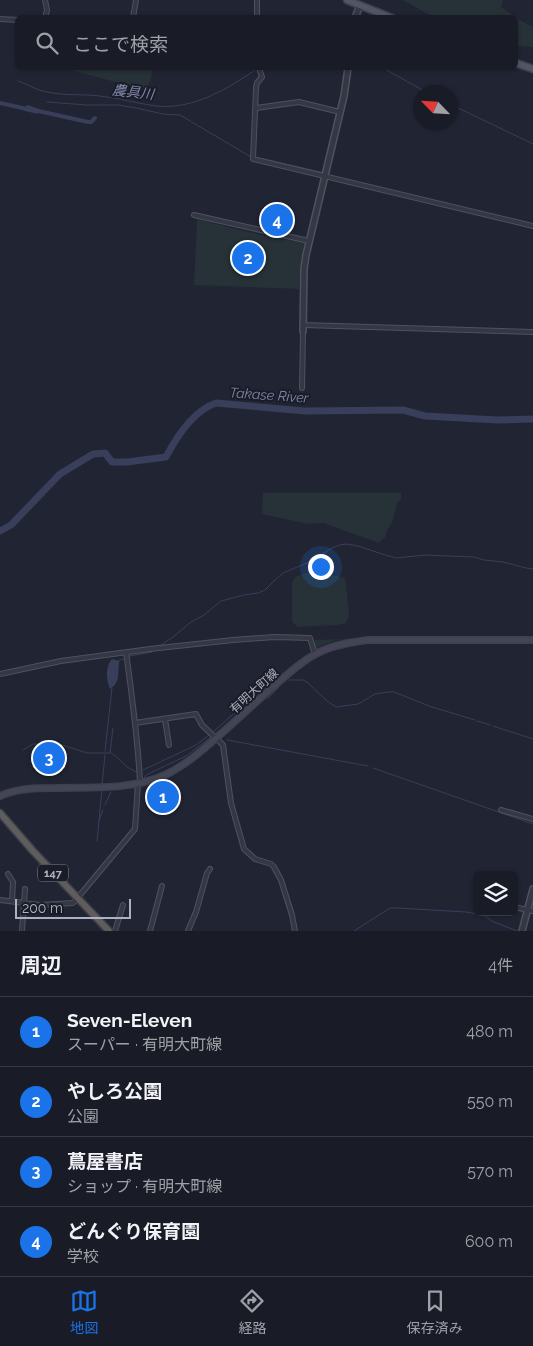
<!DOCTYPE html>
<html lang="ja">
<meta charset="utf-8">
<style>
body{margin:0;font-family:Raleway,"Noto Sans JP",sans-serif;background:#262832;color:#f1f3f6}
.controls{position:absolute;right:15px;bottom:15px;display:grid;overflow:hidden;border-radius:8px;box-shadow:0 1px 4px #0004}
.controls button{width:45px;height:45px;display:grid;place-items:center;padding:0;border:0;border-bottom:1px solid #373943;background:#191b26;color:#f1f3f6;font:25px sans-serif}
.compass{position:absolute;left:413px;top:85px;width:45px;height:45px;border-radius:50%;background:#191b26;box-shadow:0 1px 4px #0004;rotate:295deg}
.scale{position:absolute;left:15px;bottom:12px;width:116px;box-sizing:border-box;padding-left:5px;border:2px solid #aeb1c1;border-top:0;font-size:14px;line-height:18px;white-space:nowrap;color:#aeb1c1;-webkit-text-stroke:4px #1a1c28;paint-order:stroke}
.you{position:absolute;left:320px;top:566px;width:18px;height:18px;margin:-12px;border:4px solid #fff;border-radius:50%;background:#1a73e8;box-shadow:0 0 0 8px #1a73e833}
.badge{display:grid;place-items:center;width:32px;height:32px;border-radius:50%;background:#1a73e8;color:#fff;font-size:16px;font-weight:700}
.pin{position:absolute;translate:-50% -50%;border:2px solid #fff;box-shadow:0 1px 5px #0006}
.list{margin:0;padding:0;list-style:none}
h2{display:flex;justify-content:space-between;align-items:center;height:65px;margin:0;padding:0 20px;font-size:21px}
h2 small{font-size:16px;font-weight:400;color:#9fa1a7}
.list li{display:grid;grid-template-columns:32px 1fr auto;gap:15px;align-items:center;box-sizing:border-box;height:70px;padding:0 20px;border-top:1px solid #373943}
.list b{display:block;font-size:19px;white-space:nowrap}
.list p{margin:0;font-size:16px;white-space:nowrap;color:#9fa1a7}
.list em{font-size:16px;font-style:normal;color:#9fa1a7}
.icon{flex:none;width:28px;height:28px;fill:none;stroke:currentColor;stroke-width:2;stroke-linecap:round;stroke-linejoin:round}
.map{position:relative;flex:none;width:533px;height:931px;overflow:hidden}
.search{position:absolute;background:#191b26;box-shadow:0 1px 4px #0004;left:15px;right:15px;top:15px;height:55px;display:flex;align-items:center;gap:12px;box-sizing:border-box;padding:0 18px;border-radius:8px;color:#9fa1a7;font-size:19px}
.sheet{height:345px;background:#191b26}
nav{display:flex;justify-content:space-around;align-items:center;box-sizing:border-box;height:70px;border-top:1px solid #373943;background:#191b26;font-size:14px;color:#9fa1a7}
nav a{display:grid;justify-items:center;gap:2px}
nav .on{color:#1a73e8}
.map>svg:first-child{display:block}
.green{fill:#263237}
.water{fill:#393e5a}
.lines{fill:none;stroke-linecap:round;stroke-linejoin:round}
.stream{stroke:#393e5a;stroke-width:1}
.canal{stroke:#393e5a;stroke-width:4}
.river{stroke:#393e5a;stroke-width:7}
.minor-casing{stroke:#4f515f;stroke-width:6}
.tertiary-casing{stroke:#4f515f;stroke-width:8}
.secondary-casing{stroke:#3e404d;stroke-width:8}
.primary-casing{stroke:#3e404d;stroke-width:9}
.trunk-casing{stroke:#3c3e4b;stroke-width:9}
.minor{stroke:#343744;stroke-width:4}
.tertiary{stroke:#343744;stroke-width:5}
.secondary{stroke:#434556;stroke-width:5.5}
.primary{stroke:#525564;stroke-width:6}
.trunk{stroke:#5e5d5b;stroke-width:6}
.labels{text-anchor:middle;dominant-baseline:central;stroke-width:4;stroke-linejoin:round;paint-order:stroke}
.shield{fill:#1a1c28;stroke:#828493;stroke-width:1}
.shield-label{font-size:11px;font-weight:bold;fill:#aeb1c1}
.street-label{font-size:12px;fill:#aeb1c1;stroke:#1a1c28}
.water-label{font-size:14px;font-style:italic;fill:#8189ab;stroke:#1a1c28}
</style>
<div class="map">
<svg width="533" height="931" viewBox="0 0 533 931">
<rect width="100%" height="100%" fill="#212433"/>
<path class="green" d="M403,0H503L501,7L515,17H433Z
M516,18L533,27V47L516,46Z
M63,68H153L150,82L145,90Z
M197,219L248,232L304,243L301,263L299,289L194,285Z
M263,493H401V499L397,503L392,523L387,530L386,536L379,543L323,523L308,524L262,514Z
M306,573L338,576L345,578L349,612V617L346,623L337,625L298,627L292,622V582L295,577Z
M345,639L333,641L316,648H315L314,642L315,640Z"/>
<path class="water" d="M28,105L39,109L38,114L25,111L22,108Z
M112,659L119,661V663C118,674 120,683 110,689C106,680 105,667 112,659Z"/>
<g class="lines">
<path class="stream" d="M383,68L426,92
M18,81C25,83 31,87 39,90C61,97 85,93 107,97C124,99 140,104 156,106C194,110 229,88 258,68
M47,102L87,105H119L136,108L163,114L180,115L251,157
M450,104L533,144
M255,157L321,172
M161,645L173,637L191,622L204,615L221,601L244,595L258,593L265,590L276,579L283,573L307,563L332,548L340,545L347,544L358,546L382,554L396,558L425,555L474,557L484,560L503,562L526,568L533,569
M118,661L130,656L152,652
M289,680H303L307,682L327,701L336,707L358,704L375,694L388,692H394L432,707L475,720
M267,699L279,687
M241,707L255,697
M477,721L490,725
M493,726L533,739
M213,732L239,709
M227,740L368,766
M23,750L33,744H59L87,753H110L113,728
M105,751L112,688
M111,753C122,759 124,768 137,772
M373,768L533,824
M143,770L196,745L209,735
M144,778L146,775L186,756L211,737
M102,785L105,755
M105,805L111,792
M99,820L103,810
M97,841L102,789
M354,931L390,908H398L466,912L483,915L494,922L517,931"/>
<path class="canal" d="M0,103L27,109
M34,110L88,122H91L95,118"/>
<path class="river" d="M0,531L11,525L60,474L93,454L105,453L112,462H127L166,457C177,436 193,411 216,403L305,411L403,410L425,416L497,420L533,419"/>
<defs>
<path id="minor" d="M45,0L47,10L45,18
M133,18L136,0
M257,18V0
M0,19L18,20
M259,68L262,77L257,83L256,87L253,159L533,226
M256,108L299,102L340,112
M194,215L309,241
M303,325L533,332
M302,388L303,331
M126,652C132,696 138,739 140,783
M0,674L61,661L150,649L233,640L275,637L310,638L313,648L315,654
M165,719L169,745
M135,723L196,714L202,725L223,745L231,803L244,849L255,859L271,864L274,867L281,880L292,915L295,931
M501,810L533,819
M8,874L13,882L12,901
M0,900L40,905L73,903L75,901L135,829L138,783
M514,907L533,911
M22,931L25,889
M115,931L123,905
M150,931L162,886
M188,931L196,912L207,873L210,869"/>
<path id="tertiary" d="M355,18L360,5
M303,331L304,269L306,255L344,96L348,68
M522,931L533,889"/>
<path id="secondary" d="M0,796C18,788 37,788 56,788C92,787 132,790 165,775C188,764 205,748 223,732C240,717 257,701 274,686C290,672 305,658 324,650C338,644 353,642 368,640H533"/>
<path id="primary" d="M347,0L392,18
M516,63L533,69"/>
<path id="trunk" d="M0,813L33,851L109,931"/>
</defs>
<use href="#minor" class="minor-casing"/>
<use href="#tertiary" class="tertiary-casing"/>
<use href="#secondary" class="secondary-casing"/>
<use href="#primary" class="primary-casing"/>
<use href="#trunk" class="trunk-casing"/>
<use href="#minor" class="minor"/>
<use href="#tertiary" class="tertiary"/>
<use href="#secondary" class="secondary"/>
<use href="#primary" class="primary"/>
<use href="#trunk" class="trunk"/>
</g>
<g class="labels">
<rect class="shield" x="38" y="864.5" width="30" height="17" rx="4"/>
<g class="shield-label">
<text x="53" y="873">147</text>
</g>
<g class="street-label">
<text transform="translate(254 691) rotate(-42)">有明大町線</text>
</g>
<g class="water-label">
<text transform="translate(133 92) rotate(7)">農具川</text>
<text transform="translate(269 395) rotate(4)">Takase River</text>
</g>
</g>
</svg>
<div class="controls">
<button><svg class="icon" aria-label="layers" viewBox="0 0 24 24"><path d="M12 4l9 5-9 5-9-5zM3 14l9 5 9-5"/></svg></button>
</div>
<svg class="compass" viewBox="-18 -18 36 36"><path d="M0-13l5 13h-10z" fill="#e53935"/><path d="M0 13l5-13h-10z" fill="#9fa1a7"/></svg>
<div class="scale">200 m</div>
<div class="you"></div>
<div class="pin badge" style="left:163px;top:797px">1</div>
<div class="pin badge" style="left:248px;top:258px">2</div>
<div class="pin badge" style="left:49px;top:758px">3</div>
<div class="pin badge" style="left:277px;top:220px">4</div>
<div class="search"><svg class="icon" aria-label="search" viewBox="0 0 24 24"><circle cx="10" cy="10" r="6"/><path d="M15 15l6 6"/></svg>ここで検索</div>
</div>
<section class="sheet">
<h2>周辺<small>4件</small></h2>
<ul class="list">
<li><span class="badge">1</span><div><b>Seven-Eleven</b><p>スーパー · 有明大町線</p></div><em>480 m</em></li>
<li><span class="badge">2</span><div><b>やしろ公園</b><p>公園</p></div><em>550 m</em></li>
<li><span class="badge">3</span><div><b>蔦屋書店</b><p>ショップ · 有明大町線</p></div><em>570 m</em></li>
<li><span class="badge">4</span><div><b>どんぐり保育園</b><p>学校</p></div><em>600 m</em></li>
</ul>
</section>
<nav>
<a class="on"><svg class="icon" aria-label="map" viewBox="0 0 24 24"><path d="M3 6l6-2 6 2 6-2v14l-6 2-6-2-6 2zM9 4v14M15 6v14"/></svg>地図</a>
<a><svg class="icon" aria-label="directions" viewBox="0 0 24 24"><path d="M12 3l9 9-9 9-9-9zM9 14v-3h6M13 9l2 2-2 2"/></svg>経路</a>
<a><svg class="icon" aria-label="saved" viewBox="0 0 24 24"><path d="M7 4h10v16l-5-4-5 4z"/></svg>保存済み</a>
</nav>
